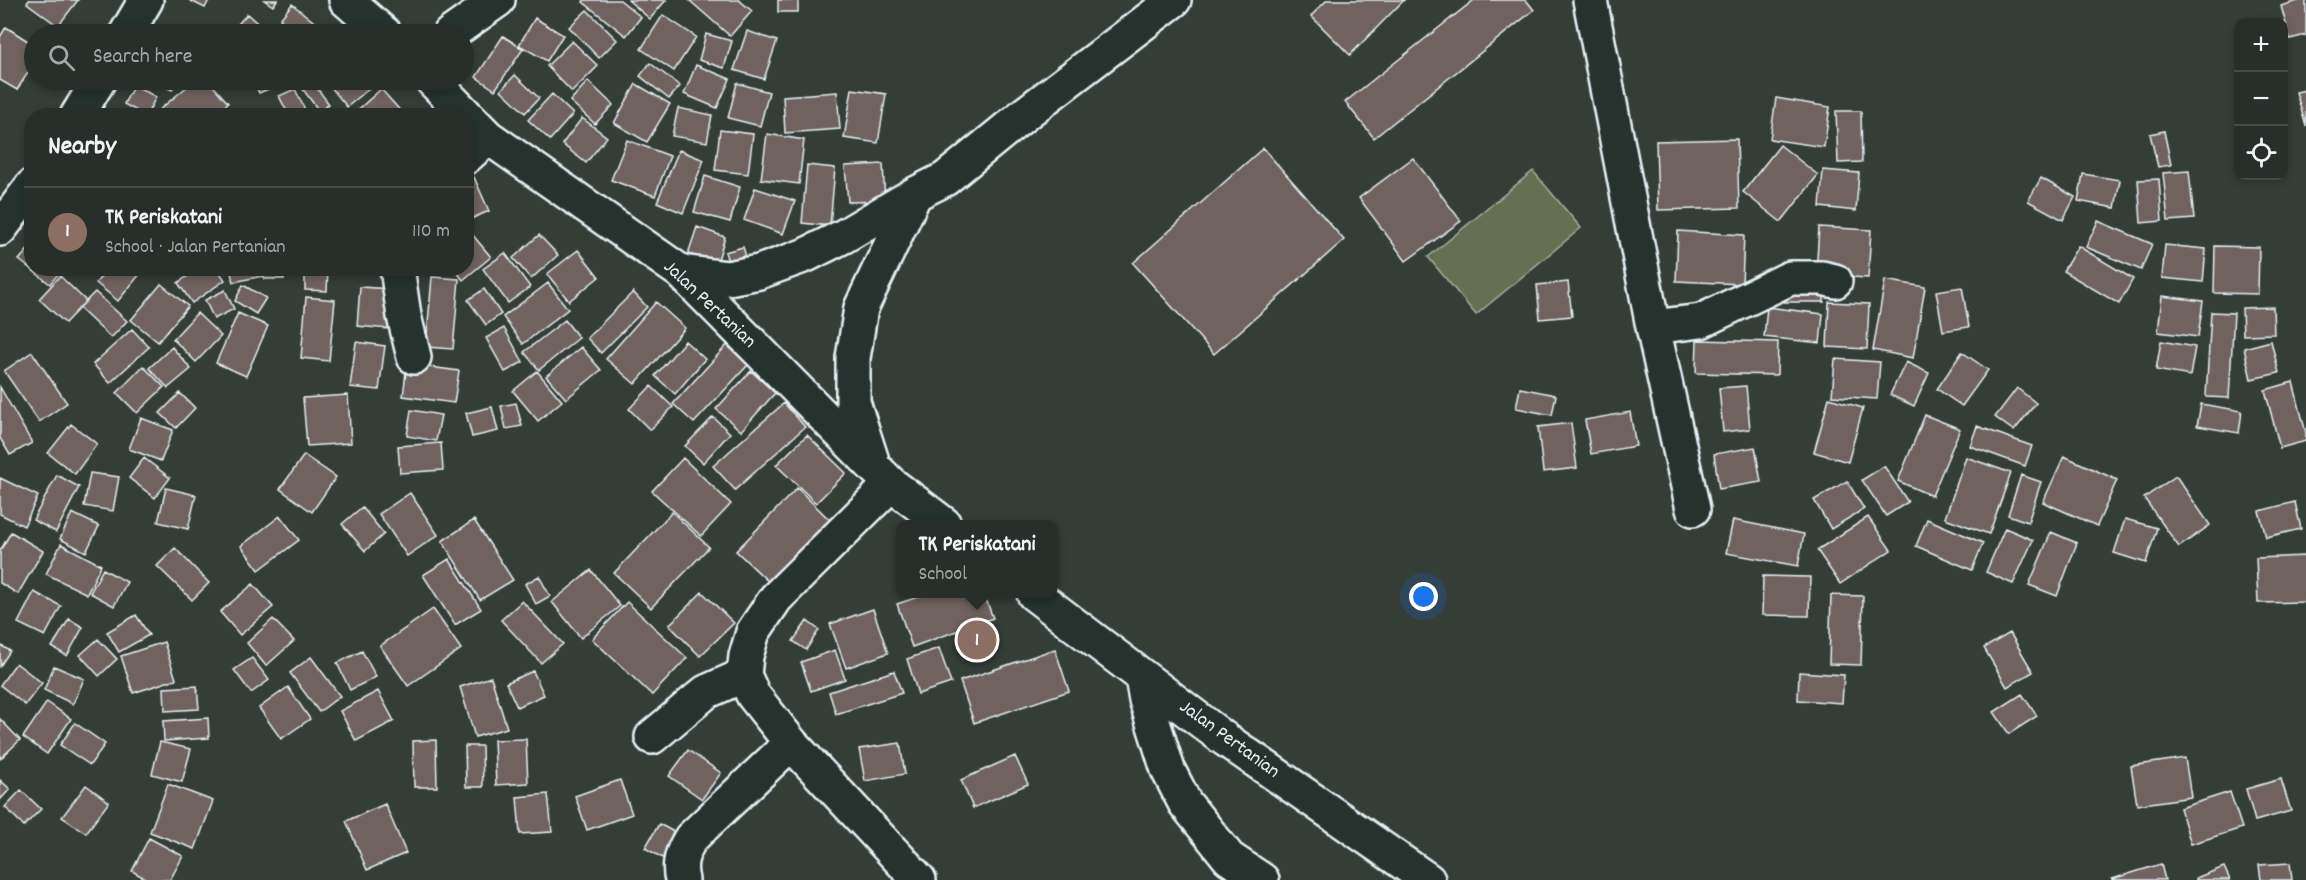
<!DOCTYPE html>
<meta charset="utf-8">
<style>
body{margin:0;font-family:Dekko,sans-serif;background:#303631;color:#f1f3f6}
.controls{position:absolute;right:18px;top:18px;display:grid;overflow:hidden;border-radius:12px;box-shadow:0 3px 9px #0003}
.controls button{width:54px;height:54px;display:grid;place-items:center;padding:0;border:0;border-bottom:2px solid #444a46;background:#282e29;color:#f1f3f6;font:30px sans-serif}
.you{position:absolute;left:1424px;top:597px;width:21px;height:21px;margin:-15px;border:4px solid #fff;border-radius:50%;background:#1a73e8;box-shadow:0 0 0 9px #1a73e833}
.badge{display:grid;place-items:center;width:39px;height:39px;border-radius:50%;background:#ffd166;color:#fff;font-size:20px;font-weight:700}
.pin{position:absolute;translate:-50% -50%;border:3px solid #fff;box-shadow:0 2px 6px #0006}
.popup{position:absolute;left:896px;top:520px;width:162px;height:78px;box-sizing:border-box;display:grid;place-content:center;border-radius:12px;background:#282e29;filter:drop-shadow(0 2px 4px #0005);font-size:20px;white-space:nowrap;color:#a5a8a8}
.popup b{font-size:22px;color:#f1f3f6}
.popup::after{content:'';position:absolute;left:50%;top:100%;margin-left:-12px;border:12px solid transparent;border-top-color:#282e29}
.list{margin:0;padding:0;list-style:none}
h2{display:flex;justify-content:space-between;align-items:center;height:78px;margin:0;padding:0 24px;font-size:26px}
h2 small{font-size:20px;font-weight:400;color:#a5a8a8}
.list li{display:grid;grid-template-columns:39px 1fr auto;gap:18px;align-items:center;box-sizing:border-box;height:90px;padding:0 24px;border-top:2px solid #444a46}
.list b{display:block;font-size:22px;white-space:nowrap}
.list p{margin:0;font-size:20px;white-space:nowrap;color:#a5a8a8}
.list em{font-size:20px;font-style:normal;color:#a5a8a8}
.icon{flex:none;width:33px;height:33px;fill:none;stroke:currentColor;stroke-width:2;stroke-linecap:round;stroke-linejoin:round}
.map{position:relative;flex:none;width:2306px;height:880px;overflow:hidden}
.search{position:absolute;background:#282e29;box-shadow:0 3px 9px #0003;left:24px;top:24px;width:450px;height:66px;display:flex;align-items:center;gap:15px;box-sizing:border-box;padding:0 21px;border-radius:33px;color:#a5a8a8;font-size:22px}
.panel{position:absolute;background:#282e29;box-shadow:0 3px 9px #0003;left:24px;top:108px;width:450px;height:168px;border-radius:24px}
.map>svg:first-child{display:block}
.green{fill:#637051;stroke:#a6b0a4;stroke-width:1.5}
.building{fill:#70635f;stroke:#e8f1f8;stroke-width:1.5}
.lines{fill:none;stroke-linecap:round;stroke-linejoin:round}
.minor-casing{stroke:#e8f1f8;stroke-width:38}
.highway-casing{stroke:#e8f1f8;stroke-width:38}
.minor{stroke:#26332d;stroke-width:33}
.highway{stroke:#26332d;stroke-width:33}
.labels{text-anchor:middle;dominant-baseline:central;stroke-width:4.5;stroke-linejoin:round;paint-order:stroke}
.street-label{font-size:20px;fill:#e8f1f8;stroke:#26332d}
</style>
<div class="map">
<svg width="2306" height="880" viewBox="0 0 2306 880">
<rect width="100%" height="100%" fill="#353d37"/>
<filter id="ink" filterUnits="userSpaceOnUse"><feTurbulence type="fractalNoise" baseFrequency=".0167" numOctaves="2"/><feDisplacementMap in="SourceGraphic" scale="12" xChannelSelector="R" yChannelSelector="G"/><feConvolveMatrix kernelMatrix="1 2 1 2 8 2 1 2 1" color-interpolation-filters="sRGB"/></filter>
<g filter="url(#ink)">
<path class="green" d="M1533,171L1581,228L1476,315L1428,257Z"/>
<path class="building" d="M29,0H78L58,26L27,3Z
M189,0H209L205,8Z
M264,0H277L273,6Z
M584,0H620L641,17L626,36L583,2Z
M628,0H666L650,19Z
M689,0H739L752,11L730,36Z
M778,0H798V12H778Z
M1327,0H1404L1350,55L1311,16Z
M1474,0H1526L1534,10L1374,138L1345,102Z
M2301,0H2306V35L2290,39L2281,6Z
M292,4L318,25L310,34H300L280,19Z
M587,10L617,40L599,58L569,27Z
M247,14L264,29L259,34H236L232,31Z
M663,15L696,37L674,71L641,49Z
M535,18L563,35L547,61L519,45Z
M279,26L291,34H272Z
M6,27L34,45V63L17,90L0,80V37Z
M747,31L777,41L764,79L734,70Z
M706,34L732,41L724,68L699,60Z
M503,36L523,49L495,90L476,77Z
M572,41L598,66L572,92L547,66Z
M650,63L680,86L669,99L640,76Z
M696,65L730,79L717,108L684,94Z
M515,75L539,98L525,113L501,90Z
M151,80H178L172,90Z
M195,80H208L228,103L213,116H152Z
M253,80H278L280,84L259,93Z
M296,80H311L329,104L319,111Z
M338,80H364L371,87L347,107L330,86Z
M588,81L613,105L595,124L570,101Z
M737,83L769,92L760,126L728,118Z
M636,84L670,104L647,142L614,123Z
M134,85L156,97L146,116L124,104Z
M295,89L308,116H289L279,96Z
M381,89L405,116H351Z
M852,89L886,94L878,143L844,138Z
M2306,90V126L2296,92Z
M837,92L840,129L785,133L783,96Z
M552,94L573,114L550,140L528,120Z
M1776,98L1830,107L1824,147L1770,139Z
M678,108L712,115L707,142L672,136Z
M1836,111H1861L1862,162L1838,163Z
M582,118L607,137L586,163L562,144Z
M720,130L753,134L748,174L715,170Z
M2164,131L2171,165L2158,167L2150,134Z
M767,134L804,140L799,184L761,179Z
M1737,139L1739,208L1658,210L1656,141Z
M627,140L670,156L655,196L611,180Z
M1780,145L1818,175L1781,222L1743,192Z
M1263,148L1344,240L1214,354L1133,263Z
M679,150L704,160L683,213L657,202Z
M1413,158L1461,221L1406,261L1359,198Z
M883,164L885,201L848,202L845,166Z
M807,165L835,168L830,226L802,223Z
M1823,170L1859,173L1856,211L1820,207Z
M2189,171L2194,219L2168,221L2163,173Z
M2083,174L2120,180L2115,208L2078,201Z
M705,176L740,187L730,222L694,212Z
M474,177L489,211L466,221V181Z
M2041,178L2075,197L2063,220L2028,201Z
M2159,179L2162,221L2141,223L2138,180Z
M755,188L795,201L783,234L744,220Z
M2098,221L2152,244L2141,270L2086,247Z
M466,227L491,257L463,280L454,268H466Z
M697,227L725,237L717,263L688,254Z
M1819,227L1871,230L1868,278L1816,275Z
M1678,231L1744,235L1742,284L1676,281Z
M539,235L558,255L531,279L513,258Z
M32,245V268H63L50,284L19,260Z
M2165,245L2206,249L2203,282L2162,278Z
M2078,246L2133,279L2119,304L2063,271Z
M2215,246L2259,247L2258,294L2214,293Z
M743,247L749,266L731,271L725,252Z
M578,250L599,277L569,301L547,274Z
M505,253L530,287L508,303L483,269Z
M108,268H145L118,301L96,283Z
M199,268H217L225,280L192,303L178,283Z
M230,268H261L263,276L233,282Z
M263,268H284V279H264Z
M305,268H328L327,291L305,290Z
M356,268H384L382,274Z
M60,276L86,301L65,323L39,299Z
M432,277L459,279L453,349L426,347Z
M1885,280L1925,287L1913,358L1873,350Z
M1568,282L1572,316L1540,319L1537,285Z
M548,283L568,309L523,344L503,317Z
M161,284L188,306L158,342L131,320Z
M1784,284H1824V302H1784Z
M243,285L266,298L256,314L235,301Z
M360,287L392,289L389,329L357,326Z
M1962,287L1969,327L1943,331L1936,291Z
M484,289L501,314L486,325L468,300Z
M225,290L234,309L214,319L205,300Z
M95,292L127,321L111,338L79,308Z
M633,292L647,307L601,353L587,338Z
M2162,296L2203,301L2198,337L2158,332Z
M306,297L335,300L329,361L301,358Z
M656,302L685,328L635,384L606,359Z
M1829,302L1869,304L1867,349L1827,347Z
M1767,307L1823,314L1820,343L1764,337Z
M2273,307L2274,334L2243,335L2242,308Z
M2211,312L2234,313L2229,398L2206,397Z
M197,313L221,336L196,362L173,339Z
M238,313L268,326L246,376L216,363Z
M565,320L579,338L539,370L524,352Z
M504,328L523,362L505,372L486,338Z
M132,329L149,347L110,383L93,364Z
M1697,340L1778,342L1777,375L1696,373Z
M685,341L705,359L675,394L655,376Z
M2161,341L2195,347L2190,376L2156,370Z
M2271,341L2279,373L2251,379L2244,348Z
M356,342L385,346L379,390L350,387Z
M727,345L748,365L694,423L673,404Z
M172,347L191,369L168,388L149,368Z
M581,347L601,370L566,399L546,376Z
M32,352L67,403L39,422L4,371Z
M1962,352L1988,370L1962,406L1937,389Z
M1835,359L1880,362L1877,399L1832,396Z
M1906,362L1929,373L1914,406L1890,395Z
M407,364L459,371L454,403L403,396Z
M143,366L164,387L137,413L117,393Z
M537,371L562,401L538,421L513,391Z
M751,371L775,393L741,431L716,409Z
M2293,382L2306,433V441L2280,448L2265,390Z
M651,386L673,407L650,430L629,409Z
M1746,386L1750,429L1723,432L1719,388Z
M0,387L32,443L10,455L0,438Z
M1520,388L1556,395L1552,415L1516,408Z
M2017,388L2036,403L2014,431L1995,417Z
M180,393L195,408L176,428L160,413Z
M348,395L351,443L307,446L303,398Z
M1829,398L1863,408L1848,462L1814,452Z
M516,403L522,426L506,429L501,406Z
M784,403L805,427L735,490L713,466Z
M2201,404L2242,411L2239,433L2197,426Z
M492,407L498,431L472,437L466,413Z
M411,410L441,415L436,441L407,436Z
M1630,412L1636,446L1591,454L1585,420Z
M1925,415L1960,429L1932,496L1898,481Z
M713,417L730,433L703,463L685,446Z
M141,418L173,430L161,461L129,449Z
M1571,423L1577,468L1543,472L1538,427Z
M71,424L97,444L75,474L48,453Z
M1977,426L2032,446L2025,466L1970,446Z
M807,435L846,473L816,503L776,465Z
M441,443L443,470L400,473L398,446Z
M1755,447L1761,482L1719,489L1714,454Z
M304,455L336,477L312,512L280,489Z
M2064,456L2117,480L2097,526L2043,502Z
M1966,457L2011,473L1989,534L1945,518Z
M144,458L170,478L155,498L129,478Z
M683,458L731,504L701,536L652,491Z
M1884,466L1908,502L1886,516L1862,480Z
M90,473L119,477L113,511L84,506Z
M57,475L79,487L56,532L33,520Z
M2021,475L2041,482L2028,522L2008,515Z
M2176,476L2210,525L2179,547L2144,498Z
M0,478L38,496L24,526L0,514Z
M1847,481L1864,509L1831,529L1814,500Z
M166,488L196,495L188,529L158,522Z
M797,488L833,523L773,586L736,551Z
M410,493L438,535L407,556L379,514Z
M2295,502L2301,529L2266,537L2259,511Z
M362,507L384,534L365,551L342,524Z
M672,512L709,547L651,608L614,573Z
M72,513L99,526L86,552L60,539Z
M280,516L299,540L259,570L241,546Z
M1868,517L1891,550L1840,584L1817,550Z
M1927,519L1983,543L1972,570L1916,546Z
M2125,519L2157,528L2146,563L2114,553Z
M474,520L513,580L480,600L442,541Z
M1733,520L1804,534L1798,566L1726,553Z
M2005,528L2033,540L2013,584L1986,572Z
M11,532L43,551L18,594L0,583V551Z
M2051,532L2077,543L2057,596L2029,585Z
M61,544L101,565L87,594L46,574Z
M175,548L209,583L192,600L157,566Z
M2306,556V602L2258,603L2256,558Z
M449,559L481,609L455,625L423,575Z
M103,569L127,582L114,606L90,593Z
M591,570L620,606L581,638L552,602Z
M539,576L550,596L536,604L525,584Z
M1763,576L1810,577L1809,616L1762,615Z
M253,584L273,607L240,635L220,612Z
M34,592L61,606L45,636L18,623Z
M702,592L734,623L700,656L669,625Z
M927,594H984L993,618L912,647L897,604Z
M1831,595L1863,596L1861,665L1829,664Z
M522,601L563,644L541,663L501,620Z
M627,602L687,658L652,695L592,639Z
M433,609L461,649L408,686L380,646Z
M873,609L888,653L846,668L830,624Z
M136,615L149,635L119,652L107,632Z
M69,619L83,627L67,656L52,647Z
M273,619L294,641L266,666L247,643Z
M807,621L819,630L806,650L793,641Z
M2010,633L2033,672L2007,687L1984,648Z
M98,639L117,659L99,676L80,655Z
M164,642L176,679L133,693L121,656Z
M0,645L10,651L0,666Z
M939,648L951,683L918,694L907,659Z
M1055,649L1069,691L974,723L960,681Z
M835,650L845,679L811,691L801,662Z
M362,651L376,677L350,690L337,663Z
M311,657L340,696L319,712L290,673Z
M252,658L269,680L251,693L234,670Z
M16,663L42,683L25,705L0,685Z
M54,666L84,679L73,704L44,690Z
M533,671L544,695L517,707L506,683Z
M894,671L902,693L836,714L829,692Z
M1799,672L1844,675L1842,703L1798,700Z
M491,677L507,728L475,737L460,687Z
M197,686L199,709L165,711L164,688Z
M288,687L310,719L281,739L259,708Z
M378,691L394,721L356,741L340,711Z
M2022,694L2037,716L2009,734L1994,712Z
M47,702L71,719L47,754L23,737Z
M208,718L209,738L164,741L163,721Z
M0,719L20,740L0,759Z
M75,723L105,744L90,765L60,745Z
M526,739L528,783L496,785L494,740Z
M436,740L437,787H414L413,741Z
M160,742L191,749L182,782L152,774Z
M900,743L905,774L865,781L859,749Z
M465,746H482L483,787H466Z
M688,750L721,773L702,799L669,776Z
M1015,756L1028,784L973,808L961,780Z
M2185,758L2191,797L2137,805L2131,766Z
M2281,779L2291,811L2255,821L2246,789Z
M0,780L10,789L0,800Z
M620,780L632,814L587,830L575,796Z
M168,784L213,801L195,849L150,832Z
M86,785L109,802L86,833L62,817Z
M21,790L41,809L24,826L5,807Z
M2230,792L2242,828L2191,844L2180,808Z
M548,794L552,832L520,834L517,797Z
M385,804L406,853L367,870L346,821Z
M659,824L680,835L666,860L645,848Z
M149,838L183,856L170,880H148L132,871Z
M2290,863L2292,880H2261L2259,865Z
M2161,864L2165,880H2112V879Z
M2224,867L2230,880H2196V878Z"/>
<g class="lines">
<defs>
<path id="minor" d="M346,0L385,34
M1590,0L1653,327L1693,509
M450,34L498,0
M432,80L488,137L681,272L875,468L891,484L944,524
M466,157L488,137
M397,268L404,316L414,357
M681,272L728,278L759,272L806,255L844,236L915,194L945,179L1026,113L1174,0
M1653,327L1701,321L1790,278H1822L1835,281
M872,461L853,402V358L861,308L915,194
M891,484L776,598L753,632L746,656L744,675L753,695L791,743L919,880
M1034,594L1226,740L1428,880
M1142,677L1146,700L1168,770L1185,803L1229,858L1262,880
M652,737L706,692L744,675
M682,880C678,864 682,852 691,838L791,743"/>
<path id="highway" d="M126,34L146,0
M77,116L99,80
M0,229L32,186"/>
</defs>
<use href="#minor" class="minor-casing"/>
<use href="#highway" class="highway-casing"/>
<use href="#minor" class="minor"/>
<use href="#highway" class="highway"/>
</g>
</g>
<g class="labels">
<g class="street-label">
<text transform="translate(709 305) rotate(43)">Jalan Pertanian</text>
<text transform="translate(1229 740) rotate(36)">Jalan Pertanian</text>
</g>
</g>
</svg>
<div class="controls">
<button>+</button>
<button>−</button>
<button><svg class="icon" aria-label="locate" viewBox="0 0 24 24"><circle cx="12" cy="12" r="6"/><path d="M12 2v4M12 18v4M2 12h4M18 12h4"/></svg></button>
</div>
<div class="you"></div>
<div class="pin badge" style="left:977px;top:640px;background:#8d6e63">1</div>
<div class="popup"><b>TK Periskatani</b>School</div>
<div class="search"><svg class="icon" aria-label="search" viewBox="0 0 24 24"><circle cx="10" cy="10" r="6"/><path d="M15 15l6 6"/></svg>Search here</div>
<section class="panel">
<h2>Nearby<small></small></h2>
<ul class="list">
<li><span class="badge" style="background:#8d6e63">1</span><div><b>TK Periskatani</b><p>School · Jalan Pertanian</p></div><em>110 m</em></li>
</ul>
</section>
</div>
